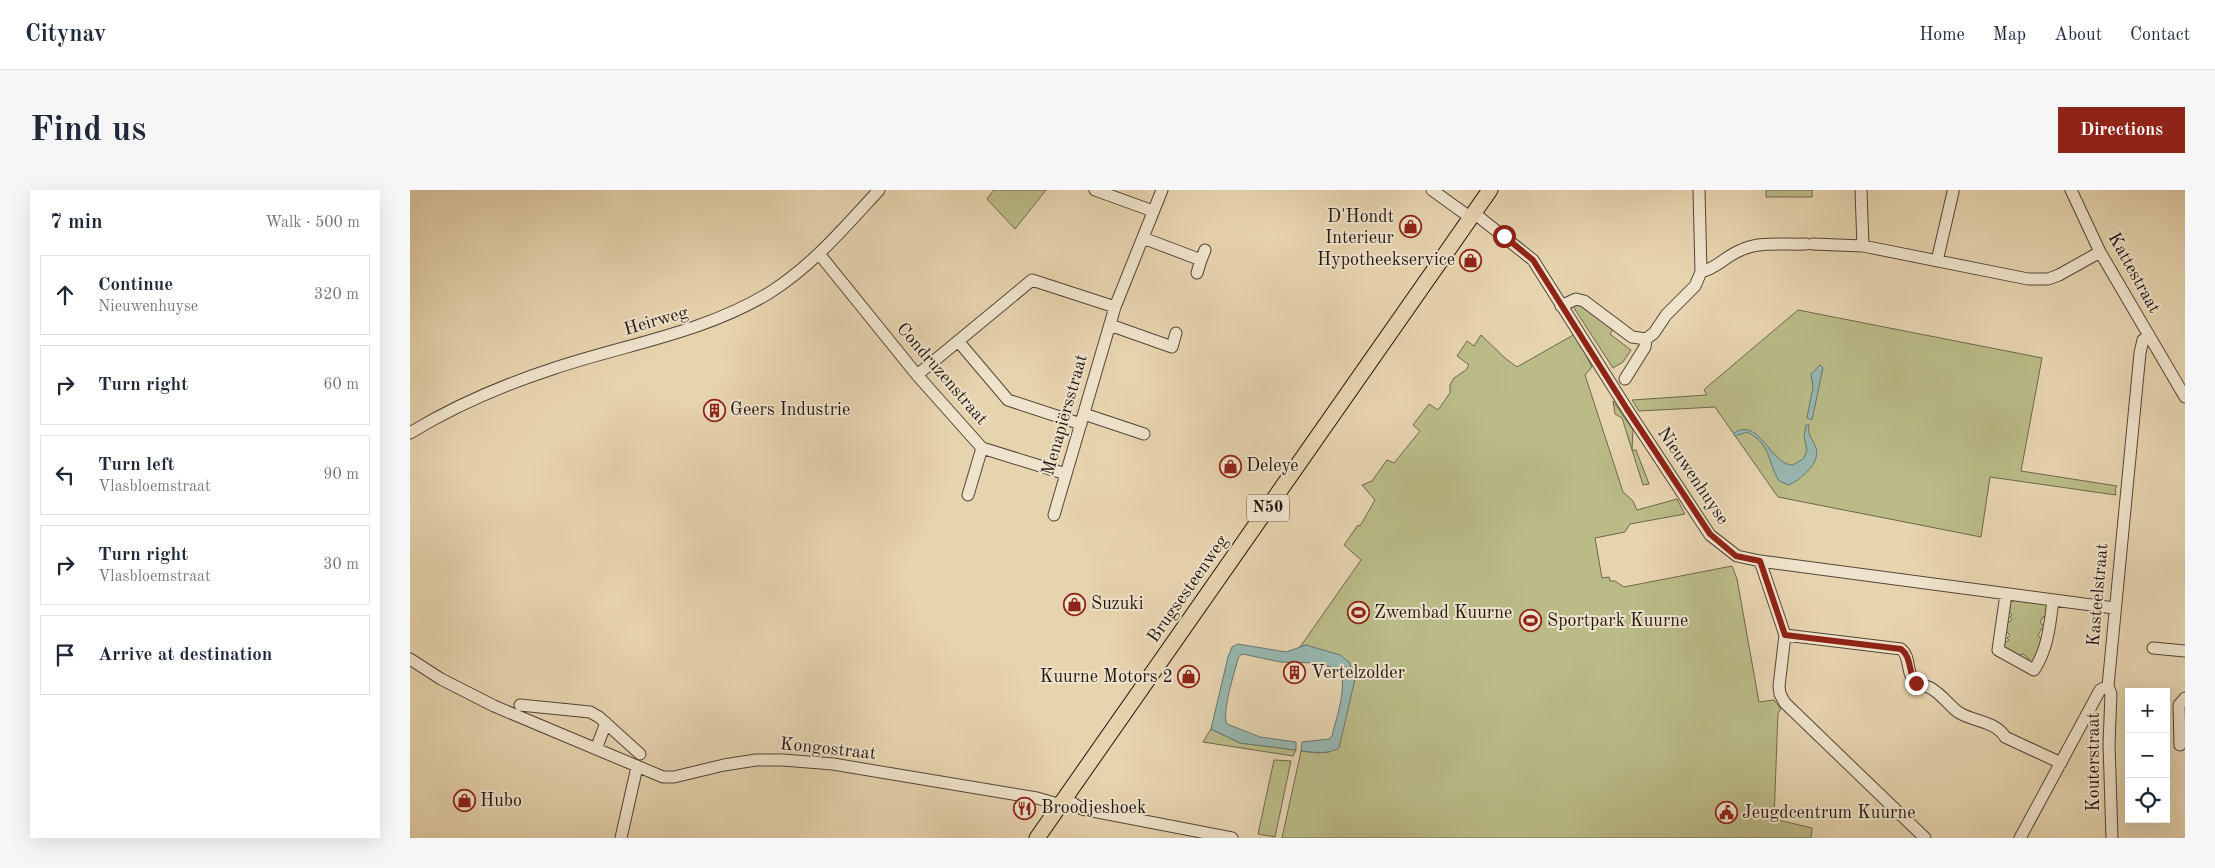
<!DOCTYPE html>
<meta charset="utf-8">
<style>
body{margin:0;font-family:"Old Standard TT",serif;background:#f6f6f7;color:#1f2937}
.controls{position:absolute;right:15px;bottom:15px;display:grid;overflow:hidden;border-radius:0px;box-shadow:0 5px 20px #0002}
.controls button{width:45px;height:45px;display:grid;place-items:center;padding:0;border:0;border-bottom:1px solid #e0e1e3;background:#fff;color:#1f2937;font:25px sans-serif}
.stop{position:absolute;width:15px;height:15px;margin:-11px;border:4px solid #8f2418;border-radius:50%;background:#fff}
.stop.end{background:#8f2418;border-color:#fff;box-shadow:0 1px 5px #0008}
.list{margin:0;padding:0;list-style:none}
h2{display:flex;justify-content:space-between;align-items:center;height:65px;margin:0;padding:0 20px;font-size:21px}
h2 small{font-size:16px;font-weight:400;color:#747a83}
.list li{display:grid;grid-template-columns:32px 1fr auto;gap:15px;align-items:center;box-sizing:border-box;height:80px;margin:0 10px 10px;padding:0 10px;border:1px solid #e0e1e3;border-radius:0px}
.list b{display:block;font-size:19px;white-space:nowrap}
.list p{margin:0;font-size:16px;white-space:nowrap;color:#747a83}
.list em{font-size:16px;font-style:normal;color:#747a83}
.icon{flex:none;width:28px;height:28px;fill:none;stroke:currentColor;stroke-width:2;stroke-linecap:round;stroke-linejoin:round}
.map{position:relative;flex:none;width:1775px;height:648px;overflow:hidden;border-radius:0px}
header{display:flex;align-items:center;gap:30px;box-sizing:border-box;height:70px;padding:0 25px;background:#fff;border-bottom:1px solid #e0e1e3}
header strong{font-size:24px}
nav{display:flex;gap:28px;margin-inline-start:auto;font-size:18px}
.intro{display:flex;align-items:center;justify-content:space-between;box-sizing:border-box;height:120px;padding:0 30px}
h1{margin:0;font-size:35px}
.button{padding:12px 22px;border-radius:0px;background:#8f2418;color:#fff;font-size:18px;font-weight:700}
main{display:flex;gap:30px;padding:0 30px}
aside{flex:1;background:#fff;border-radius:0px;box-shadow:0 5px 20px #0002}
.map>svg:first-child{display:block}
.green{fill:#babb87;stroke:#6d684c}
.water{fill:#97b7b1;stroke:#677671}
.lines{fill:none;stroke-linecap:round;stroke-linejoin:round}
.minor-casing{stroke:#524538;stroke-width:13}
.major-casing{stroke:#201510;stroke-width:17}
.minor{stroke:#efe3cb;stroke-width:11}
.major{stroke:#e6d4af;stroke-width:15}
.route{stroke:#8f2418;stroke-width:6}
.labels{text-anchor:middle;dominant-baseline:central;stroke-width:4;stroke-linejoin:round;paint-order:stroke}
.shield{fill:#efe3cb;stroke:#5e5348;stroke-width:1}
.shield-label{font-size:16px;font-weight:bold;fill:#201510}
.poi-label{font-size:18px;fill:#201510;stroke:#efe3cb;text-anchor:start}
.street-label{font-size:18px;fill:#201510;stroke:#efe3cb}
</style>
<header>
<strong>Citynav</strong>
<nav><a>Home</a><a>Map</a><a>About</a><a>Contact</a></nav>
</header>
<div class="intro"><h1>Find us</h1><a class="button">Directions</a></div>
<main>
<aside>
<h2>7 min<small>Walk · 500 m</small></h2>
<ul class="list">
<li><svg class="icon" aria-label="ahead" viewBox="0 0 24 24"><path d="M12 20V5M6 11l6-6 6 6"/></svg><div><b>Continue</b><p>Nieuwenhuyse</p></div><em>320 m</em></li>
<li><svg class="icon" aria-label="right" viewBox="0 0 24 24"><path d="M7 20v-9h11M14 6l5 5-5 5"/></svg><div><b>Turn right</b></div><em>60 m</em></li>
<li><svg class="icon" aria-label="left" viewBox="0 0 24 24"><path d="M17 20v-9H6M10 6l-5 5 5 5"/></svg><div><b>Turn left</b><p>Vlasbloemstraat</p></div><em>90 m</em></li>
<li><svg class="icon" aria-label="right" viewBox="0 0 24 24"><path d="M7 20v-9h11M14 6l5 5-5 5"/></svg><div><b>Turn right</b><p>Vlasbloemstraat</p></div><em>30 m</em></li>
<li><svg class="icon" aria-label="arrive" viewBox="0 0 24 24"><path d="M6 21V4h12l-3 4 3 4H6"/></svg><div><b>Arrive at destination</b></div></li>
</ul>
</aside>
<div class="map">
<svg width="1775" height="648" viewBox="0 0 1775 648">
<rect width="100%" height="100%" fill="#e6d4af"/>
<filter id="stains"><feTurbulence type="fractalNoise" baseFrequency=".004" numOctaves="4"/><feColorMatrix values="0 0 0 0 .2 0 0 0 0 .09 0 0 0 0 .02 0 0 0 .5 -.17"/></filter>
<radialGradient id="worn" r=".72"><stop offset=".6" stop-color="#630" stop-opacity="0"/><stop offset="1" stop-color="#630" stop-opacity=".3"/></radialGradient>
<path class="green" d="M584,0H636L605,39L577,9Z
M1356,0H1402V7H1356Z
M1169,113L1204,138L1200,144L1221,160L1213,172L1203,178L1162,115Z
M1388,120L1632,168L1611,281L1707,296L1705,299L1706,305L1580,287L1571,347L1368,307L1305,217L1229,221L1222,210L1297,205L1294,200L1297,197Z
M1165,144L1182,177L1175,185L1213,302L1223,311L1227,320L1267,309L1275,324L1220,334L1215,342L1185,348L1192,388L1199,387L1200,391H1205L1214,397L1322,376L1327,389L1349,512L1364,510L1371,519L1368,523L1364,629L1402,638L1401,648H872L891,561L908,563L919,562L945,489L896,455L890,457L951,370L934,355L948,335L950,336L965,310L952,295L962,291L977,270L984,273L1010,241L1003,235L1019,214L1028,220L1040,203V195L1044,188L1056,180L1059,175L1047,166L1057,151L1064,156L1071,145L1096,169L1107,177Z
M1203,211L1223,240L1222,260H1226L1239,294L1233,295L1212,228L1205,224Z
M1600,409L1638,414V431L1634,426L1630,432L1637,440L1636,443L1632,438L1628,445L1634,453L1624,473L1613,471L1619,469L1613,464L1605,467L1591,455L1592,447L1596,452L1599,450L1597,448L1600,445L1594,439L1595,427L1599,432L1602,430L1600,427L1602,425L1596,417Z
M801,539L830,553L886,560L883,566L793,552Z
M864,570L881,571L865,647L848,644Z"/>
<path class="water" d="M1410,175L1413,178L1402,230L1397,228L1403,197L1401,184Z
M1396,235H1399C1397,245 1403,249 1406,258C1411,273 1391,289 1379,295L1369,291C1357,271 1361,254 1337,242L1325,246L1323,244C1348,224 1361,276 1383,275L1393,269L1397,261L1394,246Z
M828,454L876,462L896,455L930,465L939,472L945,489L929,558C917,565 904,562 891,561L892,552L919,549L922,546C927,525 936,501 931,480L907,473L870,472L833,464L829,466C825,480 811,524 817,534L850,547L886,552V560L830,553L801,539L818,467L822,457Z"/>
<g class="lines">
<defs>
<path id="minor" d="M685,0L743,21
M1022,0L1061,28
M1451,0L1453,56
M1661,0L1690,62L1775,207
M1064,23L1123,70L1217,219L1300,345L1327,366L1350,371L1704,418
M733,48L791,70L795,60
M1403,54L1453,56L1618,89H1638L1649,85L1690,62
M410,65L507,185L572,258L656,284
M1527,71L1543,2
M1291,82C1309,77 1314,67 1331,60C1349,51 1376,55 1396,54
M787,83L791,70
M1151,116L1166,109L1174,111L1222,147L1236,149
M700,135L762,157L766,143
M548,151L598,210L671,234
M507,185L622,90L705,117
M1215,189L1235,157L1236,149L1244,143L1256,125L1285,96L1291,82L1289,0
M674,224L734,244
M0,243C44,216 96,194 145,178C217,154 293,143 359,103C402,76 435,37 469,0
M558,305L572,258
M644,325L705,117L752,0
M1350,371L1375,445L1369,496L1370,504L1375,513L1515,648
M1596,404L1588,460L1624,480C1638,459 1640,434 1643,410
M1375,445L1491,459C1501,467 1496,482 1504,491C1509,496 1517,495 1522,499C1531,504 1540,516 1548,522C1563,532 1586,531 1595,547L1651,573
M1743,458L1775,461
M0,469L31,489L84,516L253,587H264L314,575L346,570H373L423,574L627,608L651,615
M110,515L180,522L189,527L230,564
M1770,555L1769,515L1775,508
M186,559L196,533
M655,608L672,619L822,648
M211,648L227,577
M1610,648L1690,500L1698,496
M1702,648L1699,554L1701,504L1698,496L1730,163L1733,150L1739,146"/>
<path id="major" d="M627,648L1080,0"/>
</defs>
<use href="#minor" class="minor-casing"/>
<use href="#major" class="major-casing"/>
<use href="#minor" class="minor"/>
<use href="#major" class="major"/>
</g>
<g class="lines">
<path class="route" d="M1094,46L1123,70L1217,219L1300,344L1326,366L1350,371L1375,445L1491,459C1502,467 1498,483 1506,493"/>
</g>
<defs>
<symbol id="shop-ring" viewBox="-11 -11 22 22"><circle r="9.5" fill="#efe3cb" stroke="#8f2418" stroke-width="1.5"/><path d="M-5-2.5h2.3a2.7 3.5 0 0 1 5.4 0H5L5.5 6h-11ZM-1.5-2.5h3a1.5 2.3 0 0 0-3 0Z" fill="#8f2418"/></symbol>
<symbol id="building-ring" viewBox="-11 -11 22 22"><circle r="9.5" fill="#efe3cb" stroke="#8f2418" stroke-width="1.5"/><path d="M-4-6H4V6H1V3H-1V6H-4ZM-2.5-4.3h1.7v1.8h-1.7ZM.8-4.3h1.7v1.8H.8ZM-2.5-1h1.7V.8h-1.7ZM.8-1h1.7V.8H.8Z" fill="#8f2418"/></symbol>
<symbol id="stadium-ring" viewBox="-11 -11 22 22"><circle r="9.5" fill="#efe3cb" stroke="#8f2418" stroke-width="1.5"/><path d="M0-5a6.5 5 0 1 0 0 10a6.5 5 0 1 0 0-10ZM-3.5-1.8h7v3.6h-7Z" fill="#8f2418"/></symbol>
<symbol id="restaurant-ring" viewBox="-11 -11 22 22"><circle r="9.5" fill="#efe3cb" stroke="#8f2418" stroke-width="1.5"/><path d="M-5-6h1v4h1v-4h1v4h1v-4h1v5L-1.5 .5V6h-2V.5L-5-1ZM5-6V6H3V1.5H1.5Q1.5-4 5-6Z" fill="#8f2418"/></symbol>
<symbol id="civic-ring" viewBox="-11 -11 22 22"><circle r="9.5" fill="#efe3cb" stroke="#8f2418" stroke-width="1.5"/><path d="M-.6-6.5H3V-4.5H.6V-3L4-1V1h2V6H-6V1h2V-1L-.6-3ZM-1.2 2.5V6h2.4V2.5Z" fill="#8f2418"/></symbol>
</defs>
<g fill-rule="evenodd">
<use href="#shop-ring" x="988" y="24" width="25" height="25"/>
<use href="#shop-ring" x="1048" y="58" width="25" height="25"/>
<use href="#building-ring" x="292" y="208" width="25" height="25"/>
<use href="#shop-ring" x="808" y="264" width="25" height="25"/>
<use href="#shop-ring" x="652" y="402" width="25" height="25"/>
<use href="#stadium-ring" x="936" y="410" width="25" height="25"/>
<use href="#stadium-ring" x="1108" y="418" width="25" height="25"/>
<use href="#building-ring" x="872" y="470" width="25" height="25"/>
<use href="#shop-ring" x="766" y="474" width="25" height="25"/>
<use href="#shop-ring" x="42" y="598" width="25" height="25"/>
<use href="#restaurant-ring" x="602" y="606" width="25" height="25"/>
<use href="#civic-ring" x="1304" y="610" width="25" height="25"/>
</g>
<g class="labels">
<rect class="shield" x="837" y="304.5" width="42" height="27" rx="4"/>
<g class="shield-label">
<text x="858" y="318">N50</text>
</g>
<g class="poi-label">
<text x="984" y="27" text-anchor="end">D'Hondt<tspan x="984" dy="21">Interieur</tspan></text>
<text x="1045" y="70" text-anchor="end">Hypotheekservice</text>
<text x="320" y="220">Geers Industrie</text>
<text x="836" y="276">Deleye</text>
<text x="681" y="414">Suzuki</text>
<text x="964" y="423">Zwembad Kuurne</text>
<text x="1137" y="431">Sportpark Kuurne</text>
<text x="901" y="483">Vertelzolder</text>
<text x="763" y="487" text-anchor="end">Kuurne Motors 2</text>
<text x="70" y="611">Hubo</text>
<text x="631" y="618">Broodjeshoek</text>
<text x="1332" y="623">Jeugdcentrum Kuurne</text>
</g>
<g class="street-label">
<text transform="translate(1724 83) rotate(61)">Kattestraat</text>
<text transform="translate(246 131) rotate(-16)">Heirweg</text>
<text transform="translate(532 184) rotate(49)">Condruzenstraat</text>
<text transform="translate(655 225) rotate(-74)">Menapiërsstraat</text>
<text transform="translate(1283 286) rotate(56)">Nieuwenhuyse</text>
<text transform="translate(778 399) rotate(-55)">Brugsesteenweg</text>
<text transform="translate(1688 405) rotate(-85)">Kasteelstraat</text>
<text transform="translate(418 559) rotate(6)">Kongostraat</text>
<text transform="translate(1684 572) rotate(-90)">Kouterstraat</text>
</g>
</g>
<rect width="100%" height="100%" filter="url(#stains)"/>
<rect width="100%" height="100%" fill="url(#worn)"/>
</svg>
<div class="controls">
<button>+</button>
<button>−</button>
<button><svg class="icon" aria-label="locate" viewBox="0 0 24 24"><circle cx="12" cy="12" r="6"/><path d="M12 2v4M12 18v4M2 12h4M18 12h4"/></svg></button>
</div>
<div class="stop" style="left:1094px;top:46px"></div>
<div class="stop end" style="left:1506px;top:493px"></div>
</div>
</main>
